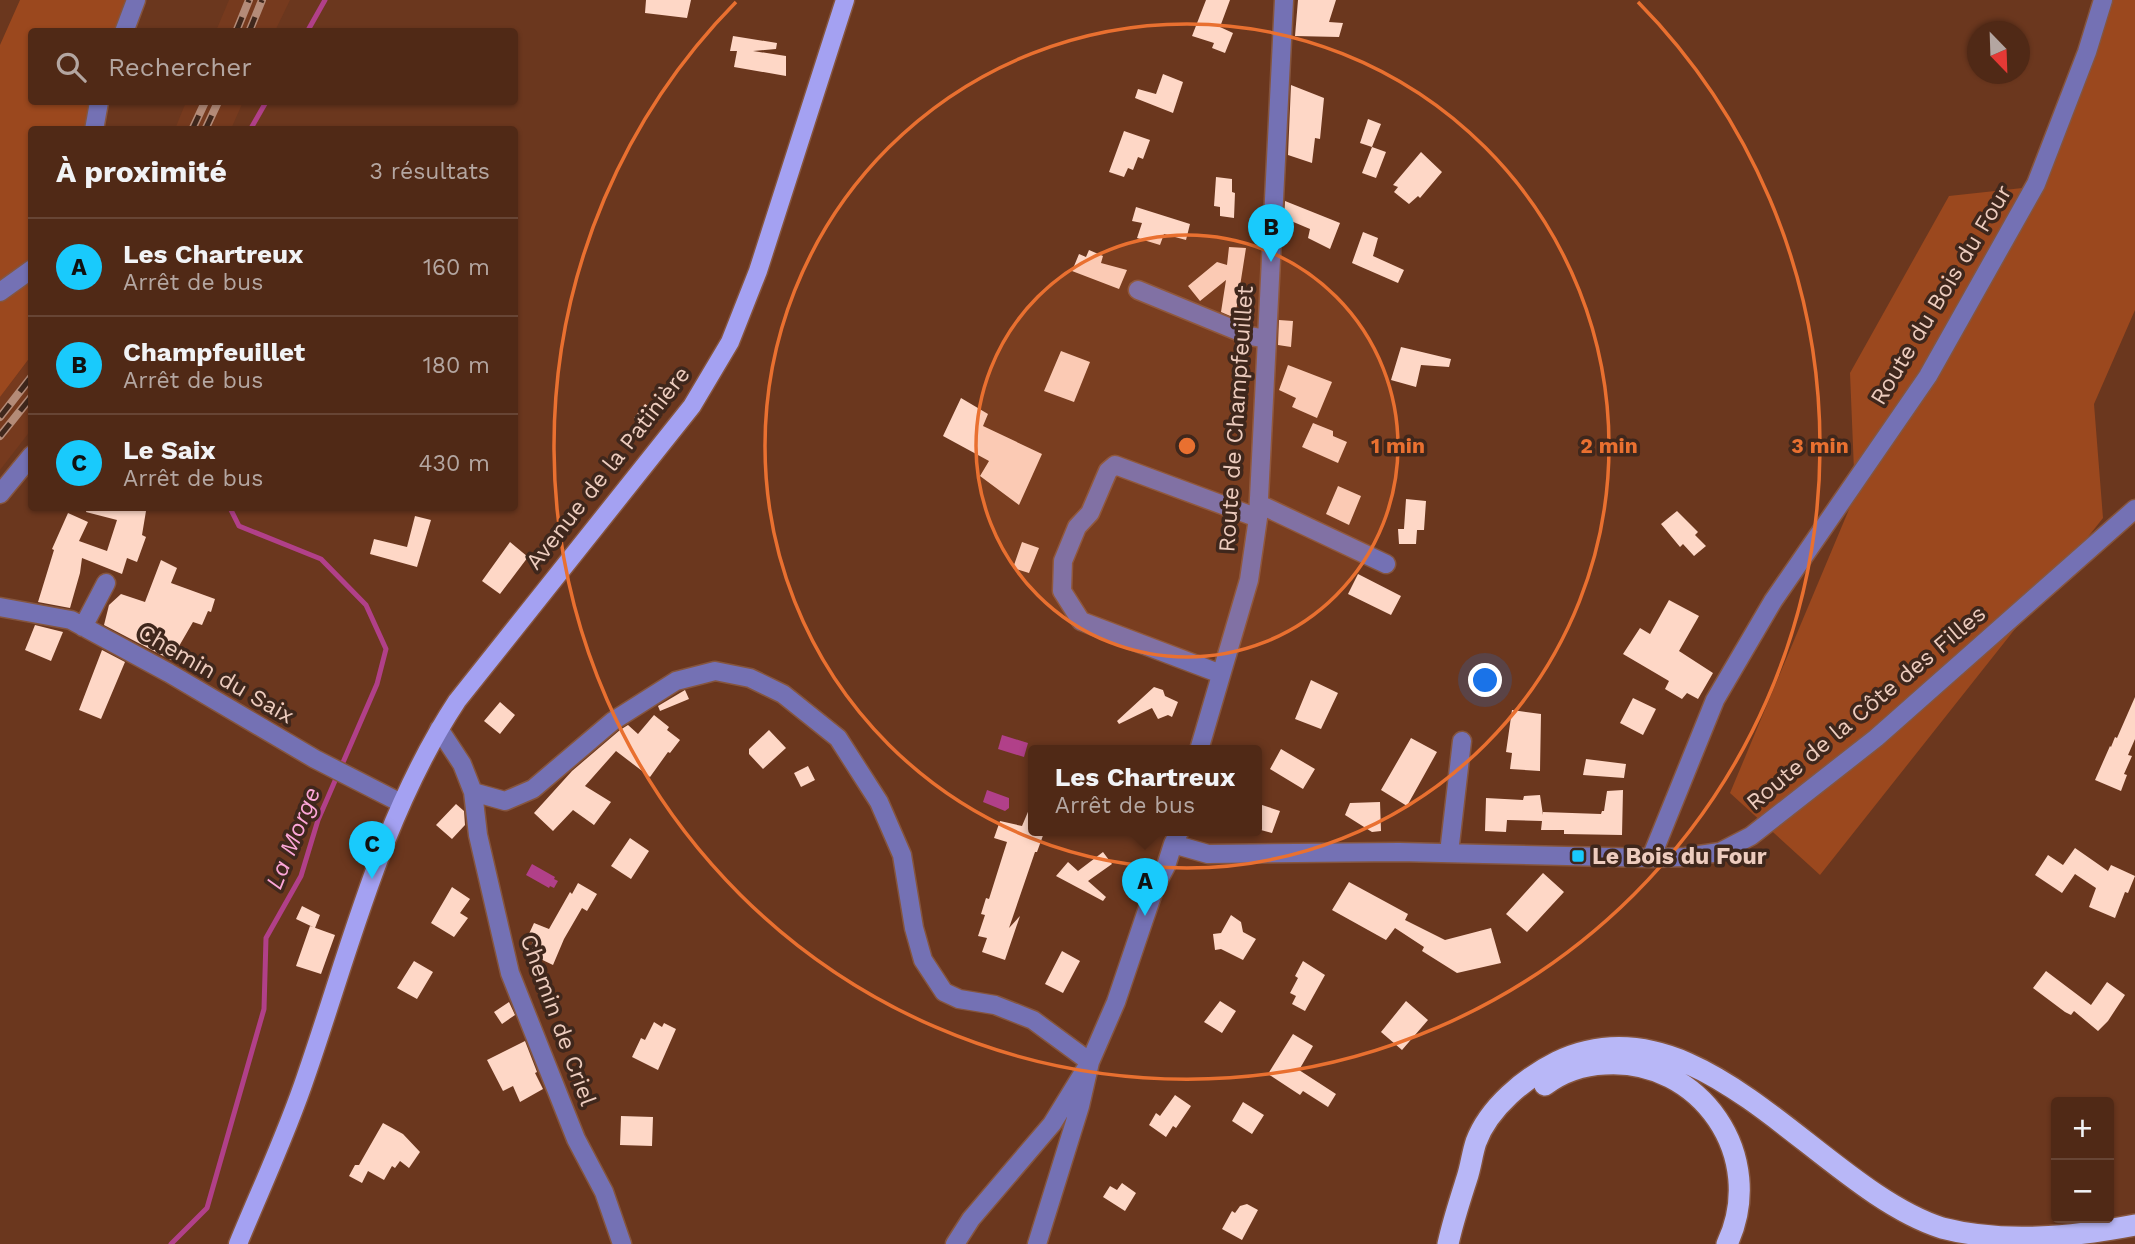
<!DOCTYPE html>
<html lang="fr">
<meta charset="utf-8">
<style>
body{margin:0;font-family:"Work Sans",sans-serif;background:#56311f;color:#f1f3f6}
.controls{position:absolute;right:21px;bottom:21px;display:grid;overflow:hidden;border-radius:7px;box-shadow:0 2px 5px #0004}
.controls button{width:63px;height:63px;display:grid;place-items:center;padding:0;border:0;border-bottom:2px solid #674535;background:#502916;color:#f1f3f6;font:35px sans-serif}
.compass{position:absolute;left:1967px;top:21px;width:63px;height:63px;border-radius:50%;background:#502916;box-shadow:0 2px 5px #0004;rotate:157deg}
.you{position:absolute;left:1486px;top:681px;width:24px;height:24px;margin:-18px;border:5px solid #fff;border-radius:50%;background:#1a73e8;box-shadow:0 0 0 10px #1a73e833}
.badge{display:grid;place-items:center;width:46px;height:46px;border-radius:50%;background:#19cafc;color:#111;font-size:23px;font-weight:700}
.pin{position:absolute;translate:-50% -58px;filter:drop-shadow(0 2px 4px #0008)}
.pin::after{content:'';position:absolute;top:37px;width:24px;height:21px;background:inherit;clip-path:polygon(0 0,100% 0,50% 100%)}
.popup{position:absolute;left:1028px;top:745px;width:234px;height:91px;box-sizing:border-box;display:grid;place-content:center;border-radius:7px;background:#502916;filter:drop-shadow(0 2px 5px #0005);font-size:23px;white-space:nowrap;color:#b4a6a1}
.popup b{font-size:26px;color:#f1f3f6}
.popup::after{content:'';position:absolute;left:50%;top:100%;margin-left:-14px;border:14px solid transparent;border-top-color:#502916}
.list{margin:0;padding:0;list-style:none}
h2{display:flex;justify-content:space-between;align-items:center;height:91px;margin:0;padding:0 28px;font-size:30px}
h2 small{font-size:23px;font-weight:400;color:#b4a6a1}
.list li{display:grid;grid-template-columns:46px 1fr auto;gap:21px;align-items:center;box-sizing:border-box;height:98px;padding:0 28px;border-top:2px solid #674535}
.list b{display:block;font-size:26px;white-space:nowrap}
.list p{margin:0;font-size:23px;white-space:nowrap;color:#b4a6a1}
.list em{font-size:23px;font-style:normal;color:#b4a6a1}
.icon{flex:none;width:38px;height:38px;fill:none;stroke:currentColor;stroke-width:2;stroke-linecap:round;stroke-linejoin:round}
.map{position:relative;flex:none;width:2135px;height:1244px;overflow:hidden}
.search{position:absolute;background:#502916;box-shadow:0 2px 5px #0004;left:28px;top:28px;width:490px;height:77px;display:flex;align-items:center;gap:18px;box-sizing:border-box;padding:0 24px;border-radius:7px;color:#b4a6a1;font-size:26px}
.panel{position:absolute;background:#502916;box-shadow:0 2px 5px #0004;left:28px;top:126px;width:490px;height:385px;border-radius:7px}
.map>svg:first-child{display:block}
.built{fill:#763a1e}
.green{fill:#9b481e}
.water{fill:#b14089}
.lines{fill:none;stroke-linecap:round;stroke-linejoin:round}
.stream{stroke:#b14089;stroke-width:5}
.building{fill:#fed7c6}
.minor-casing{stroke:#85553e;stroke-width:21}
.major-casing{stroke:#85553e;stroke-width:21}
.highway-casing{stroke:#85553e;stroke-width:24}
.minor{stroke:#7471b4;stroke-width:18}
.major{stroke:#a4a1f2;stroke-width:18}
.highway{stroke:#b8b7f7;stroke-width:21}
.rail-casing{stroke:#b48b78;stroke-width:8}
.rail{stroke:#3f271c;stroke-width:5;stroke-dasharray:16;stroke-linecap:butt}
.ring{fill:none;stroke:#e97030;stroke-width:3.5}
.poi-dot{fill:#19cafc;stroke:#3f271c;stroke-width:2.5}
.labels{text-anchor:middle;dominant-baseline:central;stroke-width:7;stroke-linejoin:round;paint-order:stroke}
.street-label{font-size:23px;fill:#edccbe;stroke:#3f271c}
.poi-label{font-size:23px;font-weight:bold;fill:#edccbe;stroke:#3f271c;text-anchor:start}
.water-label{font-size:24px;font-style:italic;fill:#fca6d8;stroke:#3f271c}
.centre{fill:#e97030;stroke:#3f271c;stroke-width:3.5}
.ring-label{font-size:21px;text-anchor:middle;font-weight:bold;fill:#e97030;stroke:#3f271c;stroke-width:7;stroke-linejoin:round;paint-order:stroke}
</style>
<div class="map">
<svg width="2135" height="1244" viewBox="0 0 2135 1244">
<rect width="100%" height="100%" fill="#6b371e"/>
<path class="built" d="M229,0H290L275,31H216Z
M186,102H243L231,129H175Z
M31,356V430L0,470V397Z"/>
<path class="green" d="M20,0H137L124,31L32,32V102H95L86,129L32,130L31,356L0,397V45Z
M2095,0H2135V310L2094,404L2103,518L1820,875L1730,793L1855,495L1850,373L1949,196L2042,186Z"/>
<path class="water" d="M1002,735L1028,743L1024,757L998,749Z
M987,790L1009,798V808L1005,811L983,802Z
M532,864L555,877L554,879L558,881L554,888L550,886L549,888L526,875Z"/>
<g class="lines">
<path class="stream" d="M307,32L325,0
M250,130L266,102
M171,1244L207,1208L264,1009L266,938L301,876L318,820L377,684L386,649L366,605L321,559L239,526L230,508"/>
</g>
<path class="building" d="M646,0H691L687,18L645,13Z
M1206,0H1230L1220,27L1233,33L1225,53L1212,48L1214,43L1192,36Z
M1298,0H1336L1329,22L1343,23L1339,37L1295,36Z
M733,36L777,43L776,49L753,51L786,56V76L734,67L737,51H730Z
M1163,74L1183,82L1173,113L1135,98L1138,89L1156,94Z
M1291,85L1324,98L1320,139L1315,138L1312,163L1288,155Z
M1368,119L1381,124L1372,147L1360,143Z
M1124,131L1150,140L1143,159L1138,157L1133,170L1128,168L1124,177L1109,172Z
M1372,147L1386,152L1376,178L1362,173Z
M1421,152L1442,172L1420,198L1418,196L1409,204L1394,192L1398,187L1393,185Z
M1216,177L1232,179V192L1235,193L1234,218L1220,216V207L1214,206Z
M1285,201L1340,223L1330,249L1308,238L1310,229L1284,218Z
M1136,207L1190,224L1186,240L1164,234L1160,245L1137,238L1142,223L1132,221Z
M1363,232L1378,238L1373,256L1404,270L1398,283L1352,263Z
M1229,247L1246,248L1235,318L1221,312L1226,280L1200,301L1188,286L1217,262L1227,265Z
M1089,250L1103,256L1101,263L1127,270L1119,289L1072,271L1079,254L1086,257Z
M1279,320L1293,321L1291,347L1278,345Z
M1401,347L1451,359L1449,367L1421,365L1416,387L1391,380Z
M1061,351L1090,362L1074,402L1044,391Z
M1288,365L1332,382L1317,418L1292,407L1296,398L1279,390Z
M961,398L988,414L983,426L1042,454L1019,505L980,476L989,461L943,436Z
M645,404L662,416L651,429L634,418Z
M1313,423L1333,431V436L1347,442L1338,463L1302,447Z
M1338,486L1361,496L1349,525L1326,514Z
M1406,499L1426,501L1424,530H1417L1416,544H1399L1398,529H1404Z
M87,508H132L146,511L142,535L146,537L137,562L127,558L122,574L82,558L80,573L70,608L38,602L54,550L52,549L68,513L88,522L79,541L107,551L117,520L86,512Z
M1677,511L1698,532L1695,535L1706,546L1694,556L1683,544L1680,547L1661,524Z
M415,516L431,520L417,567L370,554L374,539L407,547Z
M510,542L528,557L500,594L482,581Z
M1022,542L1039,548L1029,573L1013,568Z
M161,560L177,568L171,583L215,599L211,612L208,611L202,625L193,622L171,660L104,625L109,605L121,594L145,602Z
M1358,574L1401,596L1391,615L1348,594Z
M1669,600L1699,616L1679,651L1713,673L1698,699L1687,693L1682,699L1665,689L1669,681L1623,654L1640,628L1650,634Z
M35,625L63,632L51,661L25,650Z
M102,650L125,662L101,719L79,710Z
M1311,680L1338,693L1321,729L1295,719Z
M1154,687L1163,690L1165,696L1178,702L1172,717L1168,715L1158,719L1152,708L1119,724L1117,721Z
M685,690L689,699L660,711L658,706Z
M2135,697V739L2128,755L2132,756L2124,774L2127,775L2121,791L2095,780L2110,746L2111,747L2115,737L2117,738Z
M1633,698L1656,709L1643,735L1620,723Z
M500,702L515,715L500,734L484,721Z
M1512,710L1541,714L1540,771L1510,769L1512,753L1506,752Z
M654,715L669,727L667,730L680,740L670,753L668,752L650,777L616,751L585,786L611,802L594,825L573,810L553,831L534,813L572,771L620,730L628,725L638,734Z
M769,730L786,748L763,769L749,754V749Z
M1411,738L1437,752L1407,806L1381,790Z
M1281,749L1315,769L1303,789L1270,769Z
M1586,759L1626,764L1624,778L1583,775Z
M808,766L815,780L801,787L794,773Z
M1623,790L1622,835L1564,834V830H1541L1542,821L1507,820L1506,832L1485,831L1486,798L1523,800L1524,796L1540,795L1543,815V812L1601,814L1602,811H1604L1607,791Z
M1033,800V830H1045L1037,852H1035L1009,928L1020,916L1005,960L982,952L987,938L978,936L985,915L981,914L986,898L989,899L1007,842L994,838L1000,821L1022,826Z
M1380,802L1381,831L1372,832L1345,815L1350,803Z
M456,804L464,811L465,825L452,839L436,825Z
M1259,804L1280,811L1272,833L1257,829Z
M630,838L649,851L631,879L611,866Z
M2075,848L2108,871L2111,865L2135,876L2128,893L2125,892L2115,918L2089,907L2096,888L2075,874L2062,893L2035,875L2048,855L2063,865Z
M1103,852L1112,864L1088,881L1106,897L1103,901L1056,876L1068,862L1078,871Z
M1543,873L1564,892L1527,932L1506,914Z
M1349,882L1408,914L1405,920L1445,940L1491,928L1501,963L1457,973L1422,951L1424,947L1395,928L1386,940L1332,910Z
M578,883L597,894L587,911L582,908L564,939L553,965L528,953L534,939L528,936L534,923L549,929L570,892L572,894Z
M452,887L470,899L460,913L468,918L454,937L431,923Z
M302,906L320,915L315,928L296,919Z
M1231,915L1241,922L1243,932L1256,939L1243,960L1221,949L1215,950L1213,934L1221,933Z
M310,926L335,935L321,974L296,966Z
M1062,951L1080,961L1063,993L1045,984Z
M414,961L433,972L417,999L397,988Z
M1303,961L1325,975L1305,1011L1292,1004L1296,996L1290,993L1298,978L1295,976Z
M2046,971L2091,1005L2107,982L2125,995L2108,1021L2098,1031L2074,1011L2071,1015L2065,1012L2033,988Z
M1220,1001L1236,1011L1222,1033L1204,1022Z
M1406,1001L1428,1020L1402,1050L1381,1032Z
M509,1002L515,1015L502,1024L494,1012Z
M654,1022L662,1027L664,1023L676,1029L658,1070L632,1057L641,1038L645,1040Z
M1293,1034L1313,1046L1299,1070L1336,1094L1328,1107L1303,1091L1300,1095L1268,1074Z
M525,1041L537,1072L535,1073L543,1089L520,1102L513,1086L503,1091L487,1060Z
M1175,1095L1191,1106L1176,1128L1173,1126L1166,1137L1149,1125L1156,1113L1160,1116Z
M1243,1102L1264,1115L1252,1134L1232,1121Z
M621,1116L653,1117L652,1146L620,1145Z
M383,1123L403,1134L420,1152L409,1168L400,1161L395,1168L392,1166L384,1180L368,1171L362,1183L349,1176L355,1165H359Z
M1122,1183L1136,1193L1125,1211L1103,1197L1110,1186L1117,1190Z
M1247,1204L1258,1210L1242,1240L1222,1229L1232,1211L1235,1213L1240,1206Z"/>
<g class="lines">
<defs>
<path id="minor" d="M124,32L136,0
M94,130L99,102
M1138,290L1250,336L1267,339
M0,292L32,269
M0,494L32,455
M1259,504L1386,564
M0,607L71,620L169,673L315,759L401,803
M83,627L106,583
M1221,674L1081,621L1062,591L1063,561L1077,527L1090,513L1108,471L1115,465L1258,518
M439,729L462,764L473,792L478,835L510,973L576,1139L604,1192L622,1244
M1199,750L1249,580L1258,518L1284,0
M473,792L505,801L533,789L613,721L676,681L715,671L750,678L783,694L838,738L879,802L902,855L914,928L923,960L944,992L959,999L995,1005L1033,1020L1090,1062L1080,1106L1037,1244
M1173,844L1208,854L1399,852L1651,858L1685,857L1720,852L1751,836L1876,738L2135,509
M1449,853L1462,741
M1651,858L1715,700L1773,601L1928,376L2036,184L2087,52L2103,0
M955,1244L971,1219L1052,1124L1090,1062L1116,1002L1155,887L1166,866L1173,844L1180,830"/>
<path id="major" d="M238,1244C261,1188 287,1133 306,1076C350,949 382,815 457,701L692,406L730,342L758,271L845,0"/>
<path id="highway" d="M1545,1085C1562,1072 1584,1065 1605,1064C1701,1058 1768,1157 1727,1244
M1448,1244C1453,1221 1460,1200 1467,1178C1471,1166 1472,1154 1476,1142C1489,1107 1525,1078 1557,1062C1700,993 1819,1189 1942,1228C2004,1244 2072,1237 2135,1225"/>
</defs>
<use href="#minor" class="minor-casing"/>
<use href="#major" class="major-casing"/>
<use href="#highway" class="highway-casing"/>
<use href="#minor" class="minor"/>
<use href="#major" class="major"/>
<use href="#highway" class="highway"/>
<defs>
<path id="rail" d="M236,32L249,0
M249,32L262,0
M192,130L205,102
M205,130L218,102
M0,417L32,376
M0,436L32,396"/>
</defs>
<use href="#rail" class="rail-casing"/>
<use href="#rail" class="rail"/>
</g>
<circle cx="1187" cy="446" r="211" fill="#e97030" fill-opacity=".12"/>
<g class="ring">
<circle cx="1187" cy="446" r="211"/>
<circle cx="1187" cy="446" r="422"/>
<path d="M1638 2A633 633 0 1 1 736 2"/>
</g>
<rect class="poi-dot" x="1571" y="849" width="14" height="14" rx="3.5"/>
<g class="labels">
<g class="street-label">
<text transform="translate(1941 295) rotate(-59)">Route du Bois du Four</text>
<text transform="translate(1236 419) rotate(-86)">Route de Champfeuillet</text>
<text transform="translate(608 468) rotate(-52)">Avenue de la Patinière</text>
<text transform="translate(216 674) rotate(30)">Chemin du Saix</text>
<text transform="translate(1866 708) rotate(-40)">Route de la Côte des Filles</text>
<text transform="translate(558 1020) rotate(70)">Chemin de Criel</text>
</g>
<g class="poi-label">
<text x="1592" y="856">Le Bois du Four</text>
</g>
<g class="water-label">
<text transform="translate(293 838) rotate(-68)">La Morge</text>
</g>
</g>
<circle cx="1187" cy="446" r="10" class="centre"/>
<g class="ring-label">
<text x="1398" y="453">1 min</text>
<text x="1609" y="453">2 min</text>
<text x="1820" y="453">3 min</text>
</g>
</svg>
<div class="controls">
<button>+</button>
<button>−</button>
</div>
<svg class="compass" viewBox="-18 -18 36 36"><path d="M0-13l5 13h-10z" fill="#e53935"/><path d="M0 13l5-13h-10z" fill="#b4a6a1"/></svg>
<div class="you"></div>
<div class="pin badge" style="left:1145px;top:916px">A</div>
<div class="popup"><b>Les Chartreux</b>Arrêt de bus</div>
<div class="pin badge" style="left:1271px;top:262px">B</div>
<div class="pin badge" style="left:372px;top:879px">C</div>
<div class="search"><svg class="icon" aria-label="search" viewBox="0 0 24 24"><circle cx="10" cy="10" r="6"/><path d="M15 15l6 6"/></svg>Rechercher</div>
<section class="panel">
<h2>À proximité<small>3 résultats</small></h2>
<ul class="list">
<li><span class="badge">A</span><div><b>Les Chartreux</b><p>Arrêt de bus</p></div><em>160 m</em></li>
<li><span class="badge">B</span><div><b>Champfeuillet</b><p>Arrêt de bus</p></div><em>180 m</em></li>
<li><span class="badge">C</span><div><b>Le Saix</b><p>Arrêt de bus</p></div><em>430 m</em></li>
</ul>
</section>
</div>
